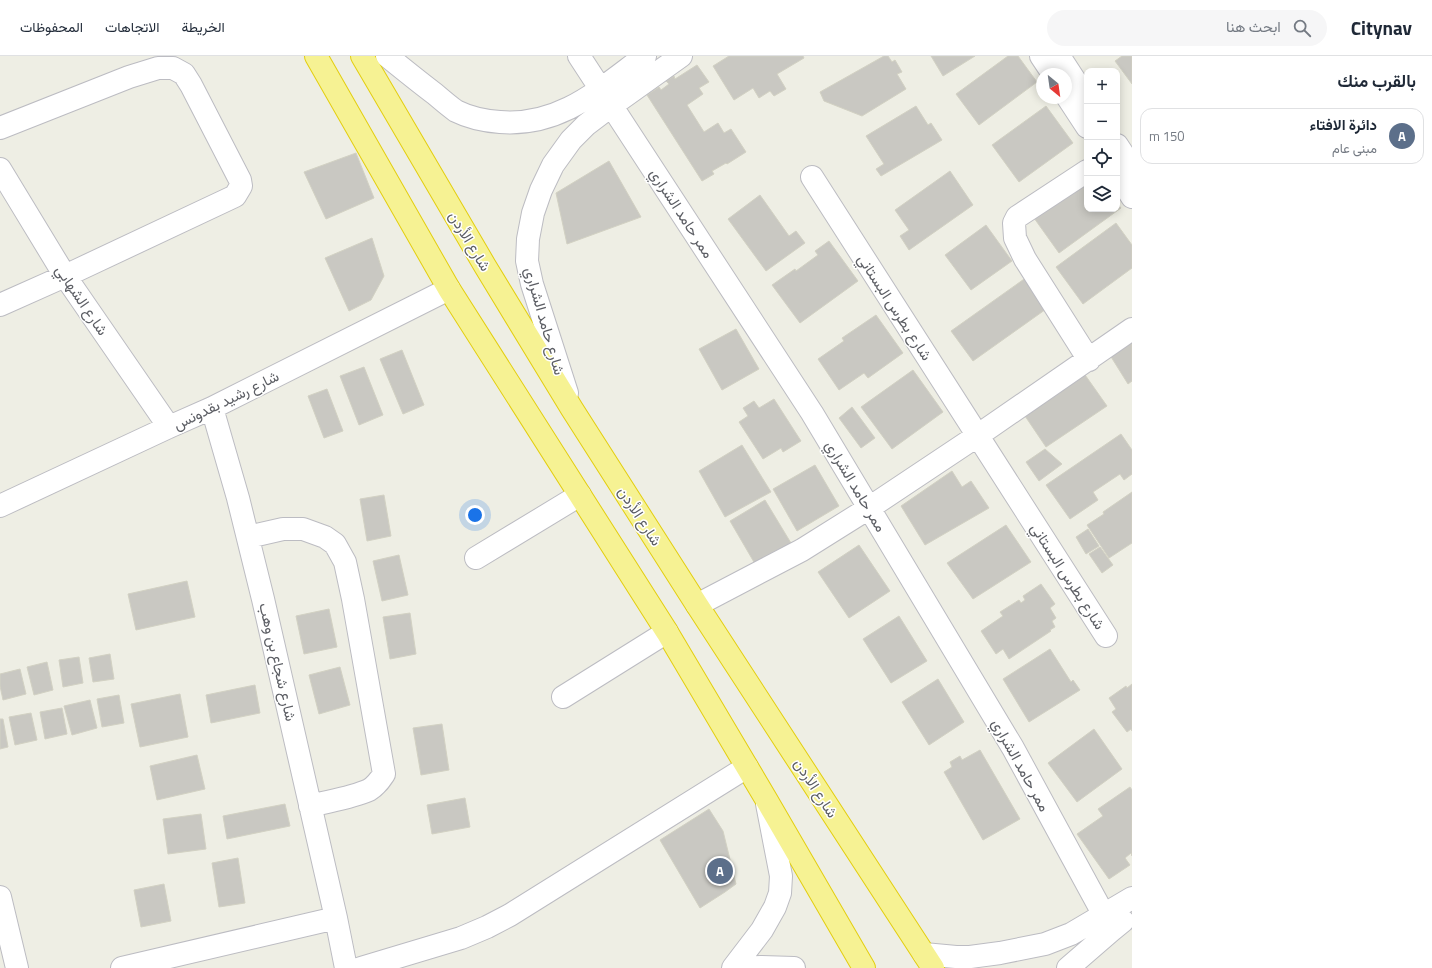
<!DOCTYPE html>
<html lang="ar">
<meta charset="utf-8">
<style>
body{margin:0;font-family:"Titillium Web",Vazirmatn,sans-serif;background:#f6f6f7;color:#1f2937;direction:rtl}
.controls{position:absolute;right:12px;top:12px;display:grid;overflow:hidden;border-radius:8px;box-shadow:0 2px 10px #0003}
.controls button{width:36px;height:36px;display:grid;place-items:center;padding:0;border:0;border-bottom:1px solid #e0e1e3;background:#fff;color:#1f2937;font:20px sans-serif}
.compass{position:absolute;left:1036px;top:12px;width:36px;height:36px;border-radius:50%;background:#fff;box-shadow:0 2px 10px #0003;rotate:151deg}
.you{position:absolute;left:475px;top:459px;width:14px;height:14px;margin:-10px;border:3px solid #fff;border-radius:50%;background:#1a73e8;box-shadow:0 0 0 6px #1a73e833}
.badge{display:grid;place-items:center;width:26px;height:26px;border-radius:50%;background:#de6a3a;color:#fff;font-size:13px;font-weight:700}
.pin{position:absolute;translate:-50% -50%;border:2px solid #fff;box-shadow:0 1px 4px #0006}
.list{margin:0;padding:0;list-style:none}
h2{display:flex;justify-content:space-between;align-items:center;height:52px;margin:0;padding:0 16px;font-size:17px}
h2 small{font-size:13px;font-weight:400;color:#747a83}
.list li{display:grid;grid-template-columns:26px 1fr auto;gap:12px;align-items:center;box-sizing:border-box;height:56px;margin:0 8px 8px;padding:0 8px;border:1px solid #e0e1e3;border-radius:12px}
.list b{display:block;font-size:15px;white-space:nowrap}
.list p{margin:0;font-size:13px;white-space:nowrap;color:#747a83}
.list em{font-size:13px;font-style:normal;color:#747a83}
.icon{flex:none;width:22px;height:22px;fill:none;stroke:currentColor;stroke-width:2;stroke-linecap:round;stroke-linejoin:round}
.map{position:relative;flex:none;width:1132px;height:912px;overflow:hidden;direction:ltr}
header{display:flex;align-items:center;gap:24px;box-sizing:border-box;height:56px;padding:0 20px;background:#fff;border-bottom:1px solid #e0e1e3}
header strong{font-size:19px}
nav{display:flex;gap:22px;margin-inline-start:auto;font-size:14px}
.search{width:280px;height:36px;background:#f6f6f7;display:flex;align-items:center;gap:10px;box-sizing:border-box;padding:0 14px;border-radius:22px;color:#747a83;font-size:15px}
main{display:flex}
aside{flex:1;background:#fff}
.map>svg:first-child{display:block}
.building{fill:#c9c8c2;stroke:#d2d1c3}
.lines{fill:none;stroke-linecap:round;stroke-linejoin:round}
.minor-casing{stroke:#bcbcc2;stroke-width:24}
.highway-casing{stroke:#e3ce0f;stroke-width:24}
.minor{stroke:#fff;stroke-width:22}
.highway{stroke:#f6f293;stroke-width:22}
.labels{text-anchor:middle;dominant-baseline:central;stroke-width:3;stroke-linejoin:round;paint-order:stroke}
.street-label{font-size:15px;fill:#5c5e64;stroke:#fff}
</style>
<header>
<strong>Citynav</strong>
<div class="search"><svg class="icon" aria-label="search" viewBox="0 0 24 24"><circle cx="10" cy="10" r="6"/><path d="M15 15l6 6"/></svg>ابحث هنا</div>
<nav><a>الخريطة</a><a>الاتجاهات</a><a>المحفوظات</a></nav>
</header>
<main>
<aside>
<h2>بالقرب منك<small></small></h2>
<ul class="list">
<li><span class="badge" style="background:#5c6f8a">A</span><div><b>دائرة الافتاء</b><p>مبنى عام</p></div><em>150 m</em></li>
</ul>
</aside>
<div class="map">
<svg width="1132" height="912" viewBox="0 0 1132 912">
<rect width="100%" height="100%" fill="#eeeee4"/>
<path class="building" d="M729,0H803L804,2L777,18L786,33L774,40L770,35L759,42L753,32L734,44L713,10Z
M884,0H888L892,6L895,4L902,16L897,18L906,33L862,60L824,45L820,36Z
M931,0H975L943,20Z
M1008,0H1018L1037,26L979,69L956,38Z
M1122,0H1132V28L1115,5Z
M697,9L709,26L699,32L703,38L687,49L704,76L718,67L724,77L731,73L746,96L727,108L726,107L712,115L714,118L702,125L647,39L659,31L661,34L669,28L666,25L674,20L675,23Z
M916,50L928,69L931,67L942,84L881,120L876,113L884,108L866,80Z
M1046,50L1073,87L1019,126L992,89Z
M356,97L374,142L326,163L304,116Z
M609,105L641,161L567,188L556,137Z
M950,115L973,149L909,194L900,180L909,174L895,154Z
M1087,124V153H1117V147L1121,152L1059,197L1034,162Z
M760,139L789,180L796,175L805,187L766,215L728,163Z
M1116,167L1132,189V212L1083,248L1056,211Z
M986,169L1012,205L971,234L945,199Z
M372,182L384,220L371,244L349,255L325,202Z
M829,185L858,225L800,267L772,229L795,213L796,215L818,199L815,195Z
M1027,221L1049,251L973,305L951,275Z
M876,259L903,297L868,322L864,317L839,334L818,303L844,285L842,282Z
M736,273L759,313L722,334L699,293Z
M1132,281V325L1128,328L1108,296Z
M402,294L424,349L403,358L380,303Z
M364,311L383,359L359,369L340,320Z
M913,314L943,356L892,393L861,351Z
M1083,316L1107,350L1046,391L1025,360L1061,336L1059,332Z
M327,333L343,375L324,382L308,340Z
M774,343L801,385L783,396L781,392L763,403L739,366L748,360L743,352L754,345L759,352Z
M852,351L875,382L861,392L839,362Z
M1121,378L1132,394V418L1124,424L1120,418L1093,436L1098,444L1070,463L1046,429Z
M742,389L771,436L725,461L699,415Z
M1045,393L1062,408L1039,425L1026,406Z
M815,409L839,450L797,475L773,433Z
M952,415L962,431L971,425L989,452L925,489L901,450Z
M1132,436V487L1109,502L1087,469L1104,458L1103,456Z
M384,439L391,480L367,485L360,443Z
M765,444L794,492L758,513L730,465Z
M1006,469L1031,506L973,543L947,507Z
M1088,473L1099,490L1086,498L1076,481Z
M859,489L890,535L849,562L818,516Z
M1100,491L1113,509L1102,517L1089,498Z
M399,499L408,539L382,545L373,505Z
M187,525L195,561L136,574L128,538Z
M1041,528L1055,548L1050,552L1056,562L1052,565L1055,571L1050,574L1051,575L1009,603L1003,593L996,598L981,575L1003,560L1000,556L1019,544L1021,547L1025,544L1023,540Z
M329,553L337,591L304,598L296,560Z
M410,557L416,598L390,603L383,561Z
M899,560L927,605L891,627L863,583Z
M1050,593L1071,626L1073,624L1080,634L1029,666L1003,623Z
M110,598L114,623L93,626L89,602Z
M79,601L83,627L63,631L59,604Z
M47,606L53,634L34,639L27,611Z
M340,611L350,649L319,658L309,619Z
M20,613L26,638L3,644L0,630V618Z
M938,623L964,666L929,689L902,646Z
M1132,628V675L1131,673L1127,676L1112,656L1116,653L1109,642L1126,630L1127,632Z
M255,629L260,657L211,667L206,639Z
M180,638L188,681L140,691L131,648Z
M119,639L124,667L102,671L97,643Z
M90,644L97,672L72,679L64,650Z
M62,652L67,678L45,683L40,656Z
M31,657L37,684L15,689L9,661Z
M0,663H3L8,691L0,693Z
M442,668L449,714L421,719L413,672Z
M1094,673L1122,713L1077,746L1048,707Z
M980,694L1020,763L983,784L944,716L952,711L950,706L960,700L962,704Z
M197,699L205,733L157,744L150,710Z
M1130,731L1132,734V800L1131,797L1125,802L1130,809L1109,823L1077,778L1103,760L1098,753Z
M465,742L470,771L432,778L427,749Z
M285,748L290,770L227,783L223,760Z
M709,753L723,775L736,828L725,836L700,852L660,784Z
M201,758L206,793L168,798L163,763Z
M238,802L245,847L219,851L212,807Z
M164,828L171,865L141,871L134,834Z"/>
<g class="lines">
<defs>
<path id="minor" d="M387,0C403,13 419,26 435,38C442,44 449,50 456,55C470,62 485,65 500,66C560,71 600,33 645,0
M579,0L812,357L1013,692L1112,874
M1041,0L1053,18
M1059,0L1087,43
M1066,39L1087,71
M0,72L129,21L158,12H173L184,18L191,29L240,124L241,130L235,140L65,220L0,249
M1117,89L1132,112
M0,113L65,220L169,371
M1087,115L1017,161L1014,167L1015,182L1025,203L1089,304
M1117,117L1132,141
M812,121L1106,580
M567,337L532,228L527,205L528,183L533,157L541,134L553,109L571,84L586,69L611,50L681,0
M212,352L238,442L263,543L336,862L346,912
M0,450L169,371L212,352L449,233
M248,481L283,473H303L325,481L335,488L345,506L353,543L384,718C380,724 376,730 369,734C351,742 329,745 310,750
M476,502L580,439
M697,549L802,494L869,452L977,380L1132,273
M563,641L667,576
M0,841L17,912
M924,898L956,901H970L1000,897L1045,888L1071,878L1132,842
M122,912L336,862
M361,912L461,882L487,871L510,859L747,711
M733,912L762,874L775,851L780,837L781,820L767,748
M734,912L761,911L794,912
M1068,912L1112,874L1123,865"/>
<path id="highway" d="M316,0L449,233L667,576L766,743L864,912
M362,0L485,210L572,353L697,549L933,912"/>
</defs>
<use href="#minor" class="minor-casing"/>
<use href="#highway" class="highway-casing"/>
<use href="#minor" class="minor"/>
<use href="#highway" class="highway"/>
</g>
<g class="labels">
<g class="street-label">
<text transform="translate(682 157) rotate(57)">ممر حامد الشراري</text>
<text transform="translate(470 185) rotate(59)">شارع الأردن</text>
<text transform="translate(82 244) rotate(56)">شارع الشهابي</text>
<text transform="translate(895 251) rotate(57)">شارع بطرس البستاني</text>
<text transform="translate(545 265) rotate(74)">شارع حامد الشراري</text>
<text transform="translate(226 344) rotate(-26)">شارع رشيد بقدونس</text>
<text transform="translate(856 430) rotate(59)">ممر حامد الشراري</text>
<text transform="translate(640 460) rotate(57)">شارع الأردن</text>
<text transform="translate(1068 520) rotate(57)">شارع بطرس البستاني</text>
<text transform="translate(278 606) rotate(77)">شارع شجاع بن وهب</text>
<text transform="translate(1021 709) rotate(61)">ممر حامد الشراري</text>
<text transform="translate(816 732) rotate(57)">شارع الأردن</text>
</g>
</g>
</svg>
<div class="controls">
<button>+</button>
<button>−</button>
<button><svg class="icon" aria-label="locate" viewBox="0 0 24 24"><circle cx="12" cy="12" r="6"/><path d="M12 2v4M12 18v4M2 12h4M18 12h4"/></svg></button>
<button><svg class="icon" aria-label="layers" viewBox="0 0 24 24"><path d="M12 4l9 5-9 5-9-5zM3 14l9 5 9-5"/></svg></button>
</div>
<svg class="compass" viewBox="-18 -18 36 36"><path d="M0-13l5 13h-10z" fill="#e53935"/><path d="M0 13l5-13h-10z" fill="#747a83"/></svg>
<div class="you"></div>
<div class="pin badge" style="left:720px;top:815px;background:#5c6f8a">A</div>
</div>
</main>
